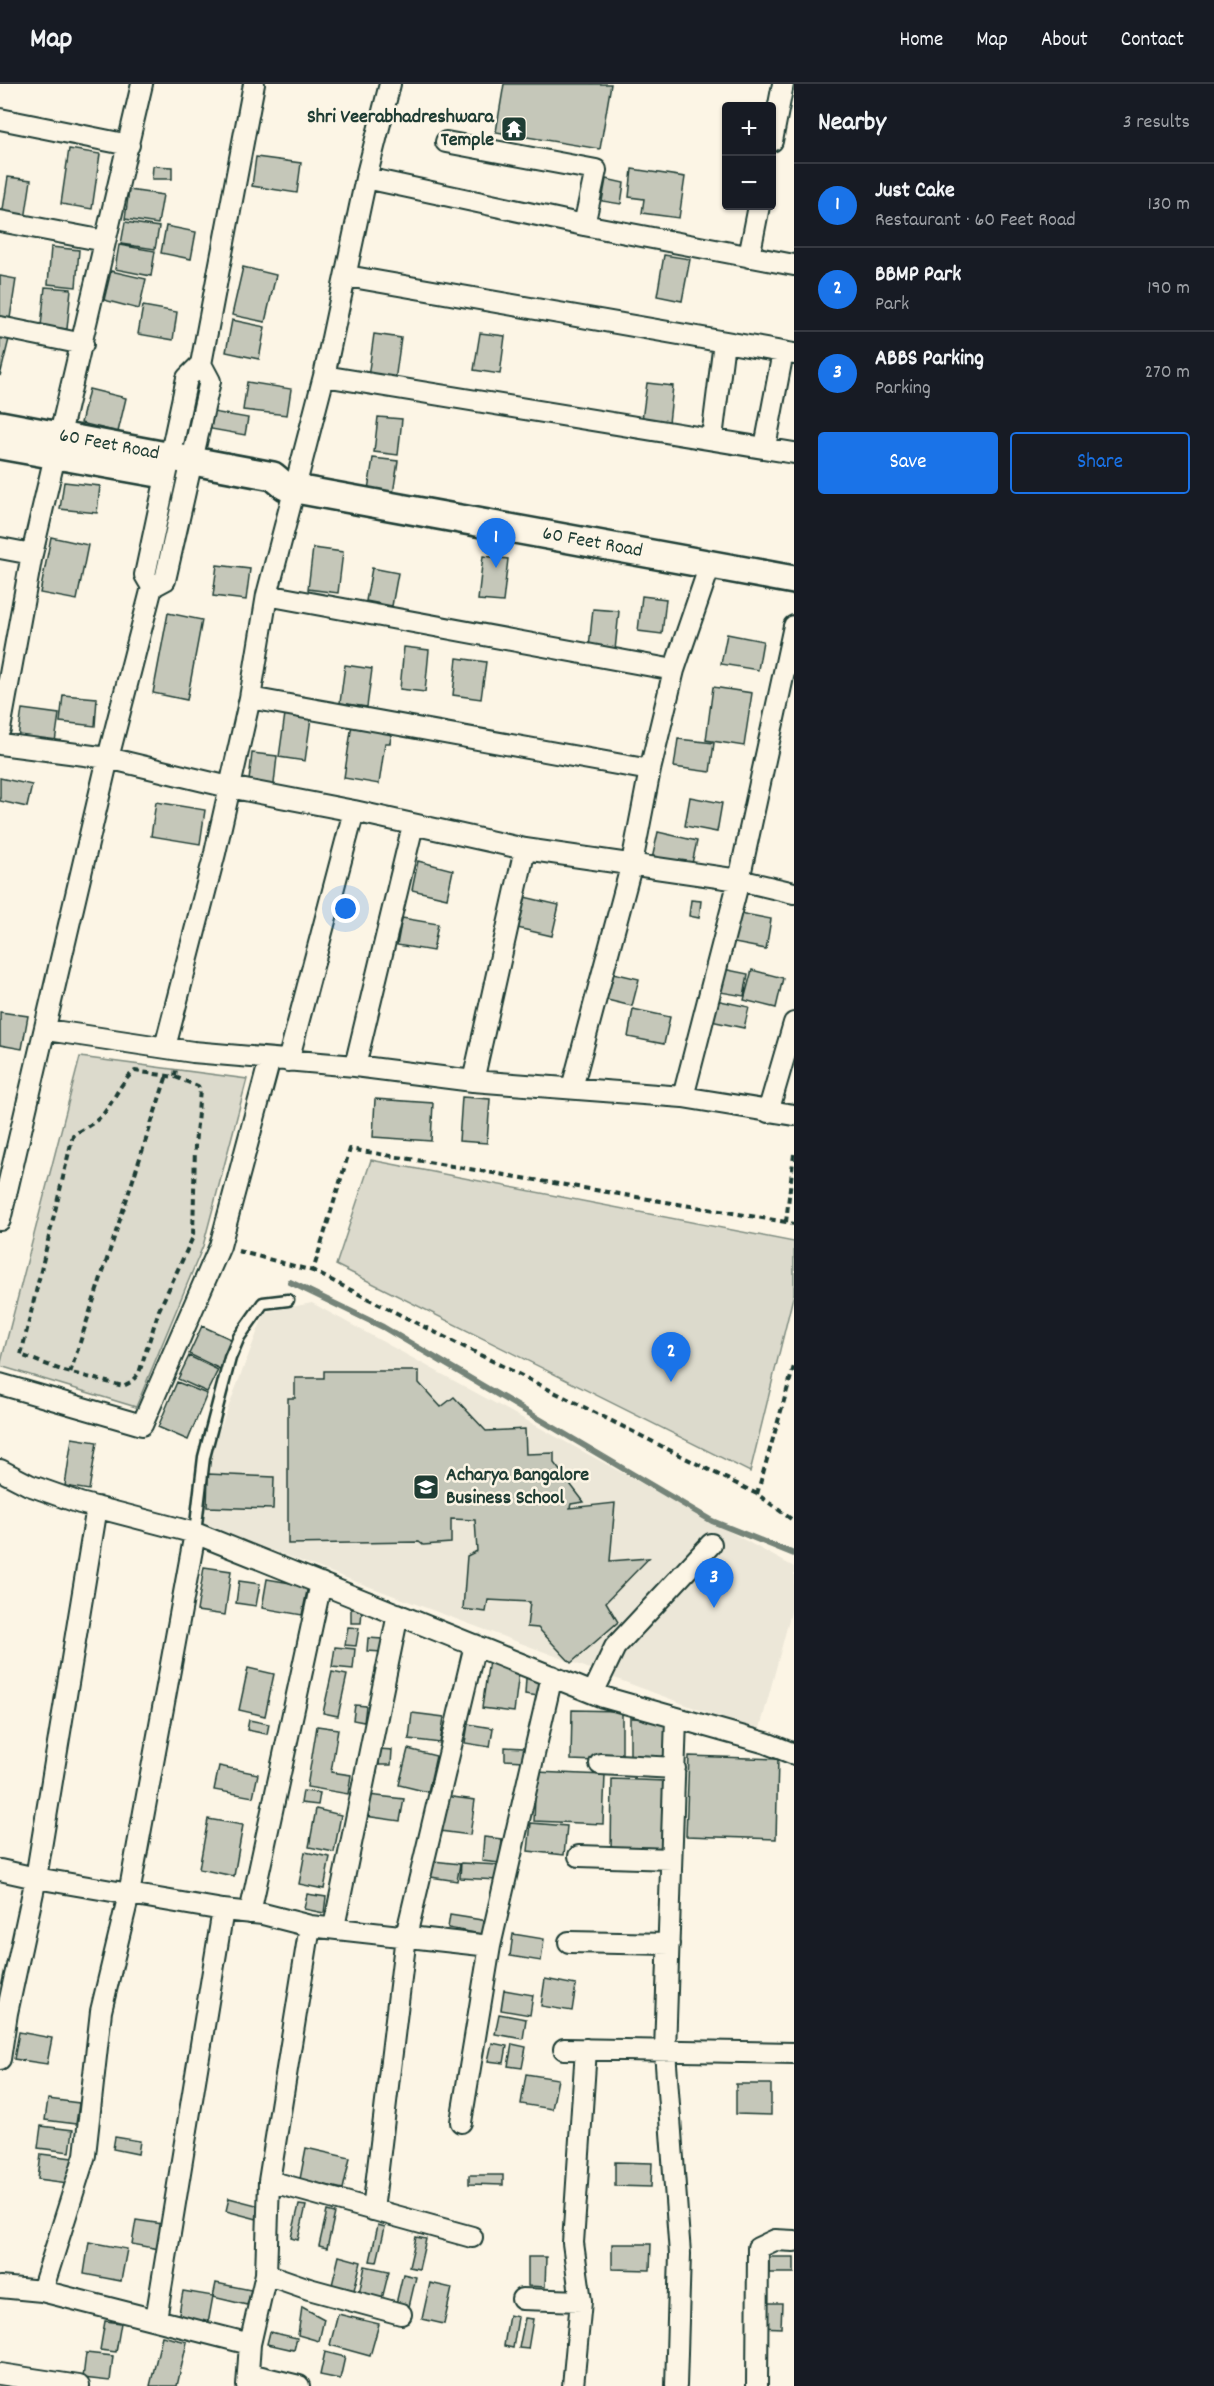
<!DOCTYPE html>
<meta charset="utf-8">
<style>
body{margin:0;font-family:Dekko,sans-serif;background:#242831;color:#f1f3f6}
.controls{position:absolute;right:18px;top:18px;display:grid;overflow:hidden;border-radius:6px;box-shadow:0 2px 4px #0004}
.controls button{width:54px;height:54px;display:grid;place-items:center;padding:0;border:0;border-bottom:2px solid #363941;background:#171b24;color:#f1f3f6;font:30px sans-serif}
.you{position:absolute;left:346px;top:825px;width:21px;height:21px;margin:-15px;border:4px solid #fff;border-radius:50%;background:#1a73e8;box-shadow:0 0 0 9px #1a73e833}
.badge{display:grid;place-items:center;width:39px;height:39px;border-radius:50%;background:#1a73e8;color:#fff;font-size:20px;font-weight:700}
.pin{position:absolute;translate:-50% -50px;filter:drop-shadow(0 2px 3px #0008)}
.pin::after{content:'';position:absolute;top:32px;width:21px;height:18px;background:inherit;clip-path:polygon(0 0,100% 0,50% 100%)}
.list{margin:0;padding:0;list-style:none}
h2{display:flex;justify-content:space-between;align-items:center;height:78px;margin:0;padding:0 24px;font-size:26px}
h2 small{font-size:20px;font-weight:400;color:#9ea1a6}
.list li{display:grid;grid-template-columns:39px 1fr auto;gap:18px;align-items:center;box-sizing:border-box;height:84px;padding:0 24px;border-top:2px solid #363941}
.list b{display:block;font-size:22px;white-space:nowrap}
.list p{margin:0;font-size:20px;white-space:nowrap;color:#9ea1a6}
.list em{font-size:20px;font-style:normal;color:#9ea1a6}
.actions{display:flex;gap:12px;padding:18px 24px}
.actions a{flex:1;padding:14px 0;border:2px solid #1a73e8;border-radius:6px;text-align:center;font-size:21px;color:#1a73e8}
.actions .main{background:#1a73e8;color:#fff}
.map{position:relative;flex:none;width:794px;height:2302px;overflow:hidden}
header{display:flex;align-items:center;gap:36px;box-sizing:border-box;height:84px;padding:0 30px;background:#171b24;border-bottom:2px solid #363941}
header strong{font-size:28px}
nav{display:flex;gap:33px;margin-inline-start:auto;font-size:21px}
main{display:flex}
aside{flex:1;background:#171b24}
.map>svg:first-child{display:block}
.built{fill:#ece7d8}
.green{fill:#dcdacc;stroke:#7e8c80;stroke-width:1.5}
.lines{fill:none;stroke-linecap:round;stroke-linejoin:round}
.stream{stroke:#758479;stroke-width:6}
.building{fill:#c5c7b9;stroke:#1f3d34;stroke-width:1.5}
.lane-casing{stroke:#1f3d34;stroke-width:15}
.street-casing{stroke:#1f3d34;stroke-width:24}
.secondary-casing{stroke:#1f3d34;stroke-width:32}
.path{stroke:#1f3d34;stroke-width:4;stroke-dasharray:6 4.5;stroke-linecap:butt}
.lane{stroke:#fcf5e5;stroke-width:10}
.street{stroke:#fcf5e5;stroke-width:20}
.secondary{stroke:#fcf5e5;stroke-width:27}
.labels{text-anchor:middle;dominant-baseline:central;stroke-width:5;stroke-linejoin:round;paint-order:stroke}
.poi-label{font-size:20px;font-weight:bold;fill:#1f3d34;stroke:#fcf5e5;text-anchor:end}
.street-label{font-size:20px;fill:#1f3d34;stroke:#fcf5e5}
</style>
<header>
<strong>Map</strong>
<nav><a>Home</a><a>Map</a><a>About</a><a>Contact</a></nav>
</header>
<main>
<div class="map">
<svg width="794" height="2302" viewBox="0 0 794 2302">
<rect width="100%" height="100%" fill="#fcf5e5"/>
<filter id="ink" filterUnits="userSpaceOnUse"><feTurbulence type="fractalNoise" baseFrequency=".0167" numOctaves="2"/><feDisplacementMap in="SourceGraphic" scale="12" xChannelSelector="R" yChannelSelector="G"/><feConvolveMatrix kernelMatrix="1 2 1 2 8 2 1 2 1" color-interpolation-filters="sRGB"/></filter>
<g filter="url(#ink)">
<path class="built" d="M312,1219L794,1483V1517L759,1648L196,1438L211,1368L265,1228Z"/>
<path class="green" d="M80,973L247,995L203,1162L136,1323L0,1282Z
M371,1076L794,1158V1209L750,1388L336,1181Z"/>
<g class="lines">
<path class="stream" d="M290,1198L383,1243L712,1437L794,1470"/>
</g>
<path class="building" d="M504,0H611L600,65L496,48Z
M69,65L100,70L92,125L61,120Z
M256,73L301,79L297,109L252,102Z
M153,82L172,83V95H152Z
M632,85L685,93L679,134L642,129L644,115L629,113Z
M8,93L31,96L25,136L2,132Z
M606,95L624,99L621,120L602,117Z
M129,106L163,111L158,140L125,135Z
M125,138L159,143L155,165L121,160Z
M166,142L196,148L191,175L161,169Z
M119,161L155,167L151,192L115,185Z
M51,163L79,166L76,203L48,200Z
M664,171L690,175L682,217L657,212Z
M243,183L276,191L265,238L232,231Z
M111,187L146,195L139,225L104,216Z
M0,192L16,195L10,234L0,232Z
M45,203L71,205L67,245L41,242Z
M143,222L177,228L173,256L138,250Z
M232,236L265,243L259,275L226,268Z
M0,248L10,251L0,292Z
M480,249L505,252L500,290L474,286Z
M374,250L401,254L395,297L368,293Z
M247,298L291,305L287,331L243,326Z
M647,299L673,302L669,339L642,336Z
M89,305L126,314L118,348L81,339Z
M213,328L248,334L245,351L211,345Z
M378,333L402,335L398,371L374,368Z
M373,374L398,377L393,410L368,406Z
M64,398L100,402L97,429L60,425Z
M51,453L88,461L77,516L40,509Z
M313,464L343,468L338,509L308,505Z
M483,472L508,475L503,518L478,516Z
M217,481L250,485L246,516L213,512Z
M372,484L398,489L392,522L366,517Z
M642,512L666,515L662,550L638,547Z
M593,525L619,527L615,566L589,563Z
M168,529L202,536L187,616L153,609Z
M727,550L763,557L758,586L721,580Z
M404,563L429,566L425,608L400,605Z
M457,574L486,578L481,615L453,611Z
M345,581L372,585L367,623L340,619Z
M713,603L752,609L744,662L706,656Z
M63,611L97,614L95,642L60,638Z
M22,625L59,630L55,658L18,654Z
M285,630L311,634L305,677L279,673Z
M352,640L392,646L390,659H385L379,700L344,694Z
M678,655L714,659L710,688L674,683Z
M252,669L277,672L273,709L248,706Z
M0,694L32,701L27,723L0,717Z
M690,713L722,719L717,748L685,742Z
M156,718L205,726L200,760L151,752Z
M658,748L697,757L691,784L652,775Z
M418,777L453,786L447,814L412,806Z
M520,812L559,821L552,852L513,843Z
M691,816L701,817L699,834L689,832Z
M734,828L771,835L766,865L729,858Z
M402,834L438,840L433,867L397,861Z
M718,884L748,890L744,912L714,907Z
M752,886L783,894L776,924L744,916Z
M609,888L639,895L632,922L603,915Z
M711,915L749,923L744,944L706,936Z
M633,925L670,933L664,960L628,953Z
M0,928L28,932L22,965L0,961Z
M462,1013L490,1015L487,1059L459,1057Z
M375,1015L433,1019L431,1057L373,1053Z
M202,1242L233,1256L220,1285L189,1270Z
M189,1272L218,1286L207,1308L178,1295Z
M324,1287H419V1299L441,1323L454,1313L486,1347L525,1345L526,1370L554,1369V1379L584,1418L571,1420L570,1424L615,1419L610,1477L649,1474L606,1518L618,1538L571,1579L538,1544L527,1543L530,1518L488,1516L486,1528L463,1525L467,1472L477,1467L475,1436L451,1435V1459L423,1461L419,1458L288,1460V1314H295V1294H324Z
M177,1298L207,1310L188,1356L158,1343Z
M72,1354L97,1358L89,1406L65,1402Z
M208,1390L274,1393L273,1425L207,1423Z
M204,1483L231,1487L225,1531L197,1527Z
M267,1495L308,1502L302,1531L262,1524Z
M239,1497L260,1500L256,1522L236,1519Z
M351,1525H362L361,1539H351Z
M348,1543L359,1544L356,1562L345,1561Z
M368,1554L382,1555V1568L367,1567Z
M335,1563L355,1565L353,1585L332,1583Z
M489,1576L520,1580L514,1628L482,1624Z
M248,1584L274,1590L265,1632L239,1626Z
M332,1588L347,1591L338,1632L323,1629Z
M526,1594L540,1596L538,1612L525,1610Z
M355,1621L366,1622L364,1638L353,1636Z
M572,1626L622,1627V1678L571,1676Z
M412,1629L444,1633L440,1659L409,1655Z
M630,1634H665V1676H630Z
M249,1636L269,1640L267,1650L247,1646Z
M468,1640L493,1644L490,1663L465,1659Z
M317,1642L338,1645L331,1688L351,1691L348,1710L307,1703Z
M505,1663L524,1664L523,1677L505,1676Z
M379,1665L392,1666L391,1681H379Z
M408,1665L436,1672L428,1708L399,1701Z
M689,1672L778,1675L776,1755L686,1752Z
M219,1682L258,1690L253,1713L214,1706Z
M536,1688L605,1691L603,1740L534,1737Z
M612,1695L665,1697L663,1770L611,1768Z
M303,1707L320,1709L318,1721L301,1719Z
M368,1711L404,1715L400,1737L365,1732Z
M445,1712L475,1716L470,1751L440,1747Z
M316,1725L341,1731L334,1768L309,1763Z
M208,1735L243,1741L234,1792L199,1785Z
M531,1739L567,1742L564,1771L528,1767Z
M484,1753L502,1755L500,1779L482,1777Z
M305,1768L330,1773L324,1805L299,1800Z
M433,1777L460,1780L457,1797L431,1793Z
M461,1779L499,1781L498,1796L460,1794Z
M307,1810L326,1813L324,1829L304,1825Z
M450,1831L488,1837L486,1851L448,1844Z
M513,1850L544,1855L541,1877L510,1872Z
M545,1895L576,1901L572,1927L541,1922Z
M504,1906L533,1911L530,1931L501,1926Z
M499,1930L526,1935L523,1955L495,1950Z
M19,1948L52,1954L47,1980L14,1975Z
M492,1959L507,1962L504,1979L488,1977Z
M512,1960L526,1963L522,1984L508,1982Z
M526,1990L558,1995L552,2025L521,2020Z
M736,2000H771V2031L736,2030Z
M48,2015L79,2019L76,2040L45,2036Z
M41,2042L73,2046L70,2068L38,2064Z
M115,2053L140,2057L138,2070L113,2065Z
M306,2064L350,2074L343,2105L300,2095Z
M41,2070L72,2074L68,2099L38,2095Z
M615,2078L652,2079L651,2103L615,2102Z
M469,2091H503V2101L469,2100Z
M229,2114L264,2123L261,2136L226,2127Z
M299,2121L306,2122L298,2156L291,2154Z
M327,2127L335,2129L327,2164L319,2162Z
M136,2136L169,2141L165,2166L132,2160Z
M378,2141L385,2143L377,2178L370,2177Z
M416,2153L426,2155L419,2185L409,2183Z
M89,2158L127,2165L121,2197L84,2190Z
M612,2160H651L650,2186L612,2185Z
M339,2172L361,2178L354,2206L332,2201Z
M528,2173H546L545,2203L528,2202Z
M769,2173H794V2189H769Z
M365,2182L389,2187L382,2215L359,2210Z
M403,2190L416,2193L408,2227L395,2224Z
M216,2199L251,2206L247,2221L213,2213Z
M430,2199L452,2204L444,2240L422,2235Z
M183,2207L213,2212L208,2240L178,2235Z
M760,2219H782L781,2244L760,2243Z
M302,2223L324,2235L319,2257L298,2251Z
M338,2230L379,2240L370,2272L330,2261Z
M509,2231L518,2233L513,2264L504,2262Z
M525,2234L533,2235L528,2265L519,2264Z
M105,2237L121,2239L116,2268L100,2266Z
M270,2248L297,2254L294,2266L267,2260Z
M162,2252L187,2258L177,2302H150Z
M325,2268L345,2273L340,2295L320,2291Z
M86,2269L113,2272L110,2297L83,2294Z"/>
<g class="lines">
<defs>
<path id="lane" d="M195,1449L204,1373L230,1274L239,1253L263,1219L288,1216"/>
<path id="street" d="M0,35L129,61
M772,57L783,0
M446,58L596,86L584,141
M366,94L584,141L794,181
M0,137L105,157
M749,173L759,122
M347,192L794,270
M0,243L83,260
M201,280L210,297L165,496L152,503L145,491L187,294L201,280L254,0
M324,292L794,369
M712,354L724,258
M765,363L783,268
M0,464L32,470
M267,511L674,586
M250,614L650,686
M0,645L32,470L142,0
M0,660L108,674L229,703L354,727L525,765L739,796L794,809
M47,946L193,968L355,982L473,997L683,1013L794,1031
M165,963L215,769L250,614L267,511L324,292L366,94L390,0
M288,977L354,727
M355,982L413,741
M473,997L525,765
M572,1004L632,779L650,686L674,586L710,481
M683,1013L739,796L794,542
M768,1028L794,939
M0,1136L108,674L152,503
M0,1300L142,1341L220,1162L270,975
M0,1386L29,1401L80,1419L195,1449L603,1613L766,1659L794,1670
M593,1609L615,1563L711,1460
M600,1680L675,1684
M579,1772L671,1775
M0,1786L36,1794L223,1826L263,1830L310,1842L490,1862L461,2038
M250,1829L321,1499
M310,1842L269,2097L266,2190L309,2205L401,2230
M334,1843L398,1530
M569,1858L669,1860
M490,1862L552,1592
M564,1965L794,1969
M0,1975L7,1929L36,1794L97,1423
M269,2097L472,2153
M373,2126L406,1852L475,1561
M0,2203L42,2207L250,2260
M42,2207L85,2071L101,1927L129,1810L195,1449
M522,2215L581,2217
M156,2235L223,1826
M0,2290L79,2302
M249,2290L299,2302
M247,2302L250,2260L266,2190
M573,2302L581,2217L573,2159L586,1965
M676,2302L680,2170L665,1967L676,1634
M757,2302L758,2164L775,2156L794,2157"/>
<g id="secondary">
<path id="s1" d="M0,341L273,392L285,402L296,405L794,496"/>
<path d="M0,361L158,389"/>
</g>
</defs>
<use href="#lane" class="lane-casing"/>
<use href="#street" class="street-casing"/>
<use href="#secondary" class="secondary-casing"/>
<path class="path" d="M175,993L198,1002L200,1006L195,1062L193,1153L159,1226L139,1289L131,1298L123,1302L64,1287L21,1271L73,1051C84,1044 96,1039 104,1029C115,1015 120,998 135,987L175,993L176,984
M794,1070L786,1138L794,1140
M786,1138L350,1065L313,1187L757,1410L794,1437
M238,1167L313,1187
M70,1289L167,991
M757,1410L794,1282"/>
<use href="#lane" class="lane"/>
<use href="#street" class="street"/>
<use href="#secondary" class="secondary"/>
</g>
</g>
<defs>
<symbol id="temple-square" viewBox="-11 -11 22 22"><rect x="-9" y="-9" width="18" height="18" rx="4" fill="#1f3d34" stroke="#fcf5e5"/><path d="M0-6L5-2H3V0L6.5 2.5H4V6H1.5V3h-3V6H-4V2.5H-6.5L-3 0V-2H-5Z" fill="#fff"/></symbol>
<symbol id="university-square" viewBox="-11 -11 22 22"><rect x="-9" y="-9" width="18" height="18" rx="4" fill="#1f3d34" stroke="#fcf5e5"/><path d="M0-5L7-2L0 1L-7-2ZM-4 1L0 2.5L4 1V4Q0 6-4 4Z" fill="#fff"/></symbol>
</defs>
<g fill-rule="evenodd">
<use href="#temple-square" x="499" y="30" width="30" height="30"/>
<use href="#university-square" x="411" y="1388" width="30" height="30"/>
</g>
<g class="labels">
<g class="poi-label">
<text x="494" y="34">Shri Veerabhadreshwara<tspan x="494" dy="23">Temple</tspan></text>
<text x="446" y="1392" text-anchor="start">Acharya Bangalore<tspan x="446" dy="23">Business School</tspan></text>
</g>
<g class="street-label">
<text stroke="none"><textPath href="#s1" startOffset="111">60 Feet Road</textPath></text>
<text stroke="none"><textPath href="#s1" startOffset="606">60 Feet Road</textPath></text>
</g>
</g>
</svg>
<div class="controls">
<button>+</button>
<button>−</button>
</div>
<div class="you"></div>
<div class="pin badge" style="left:496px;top:484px">1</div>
<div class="pin badge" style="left:671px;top:1298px">2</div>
<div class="pin badge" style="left:714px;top:1524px">3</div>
</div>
<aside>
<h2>Nearby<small>3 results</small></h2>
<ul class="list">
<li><span class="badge">1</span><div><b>Just Cake</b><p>Restaurant · 60 Feet Road</p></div><em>130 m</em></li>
<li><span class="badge">2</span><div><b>BBMP Park</b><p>Park</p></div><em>190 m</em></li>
<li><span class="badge">3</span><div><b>ABBS Parking</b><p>Parking</p></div><em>270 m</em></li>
</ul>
<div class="actions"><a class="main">Save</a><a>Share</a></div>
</aside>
</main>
